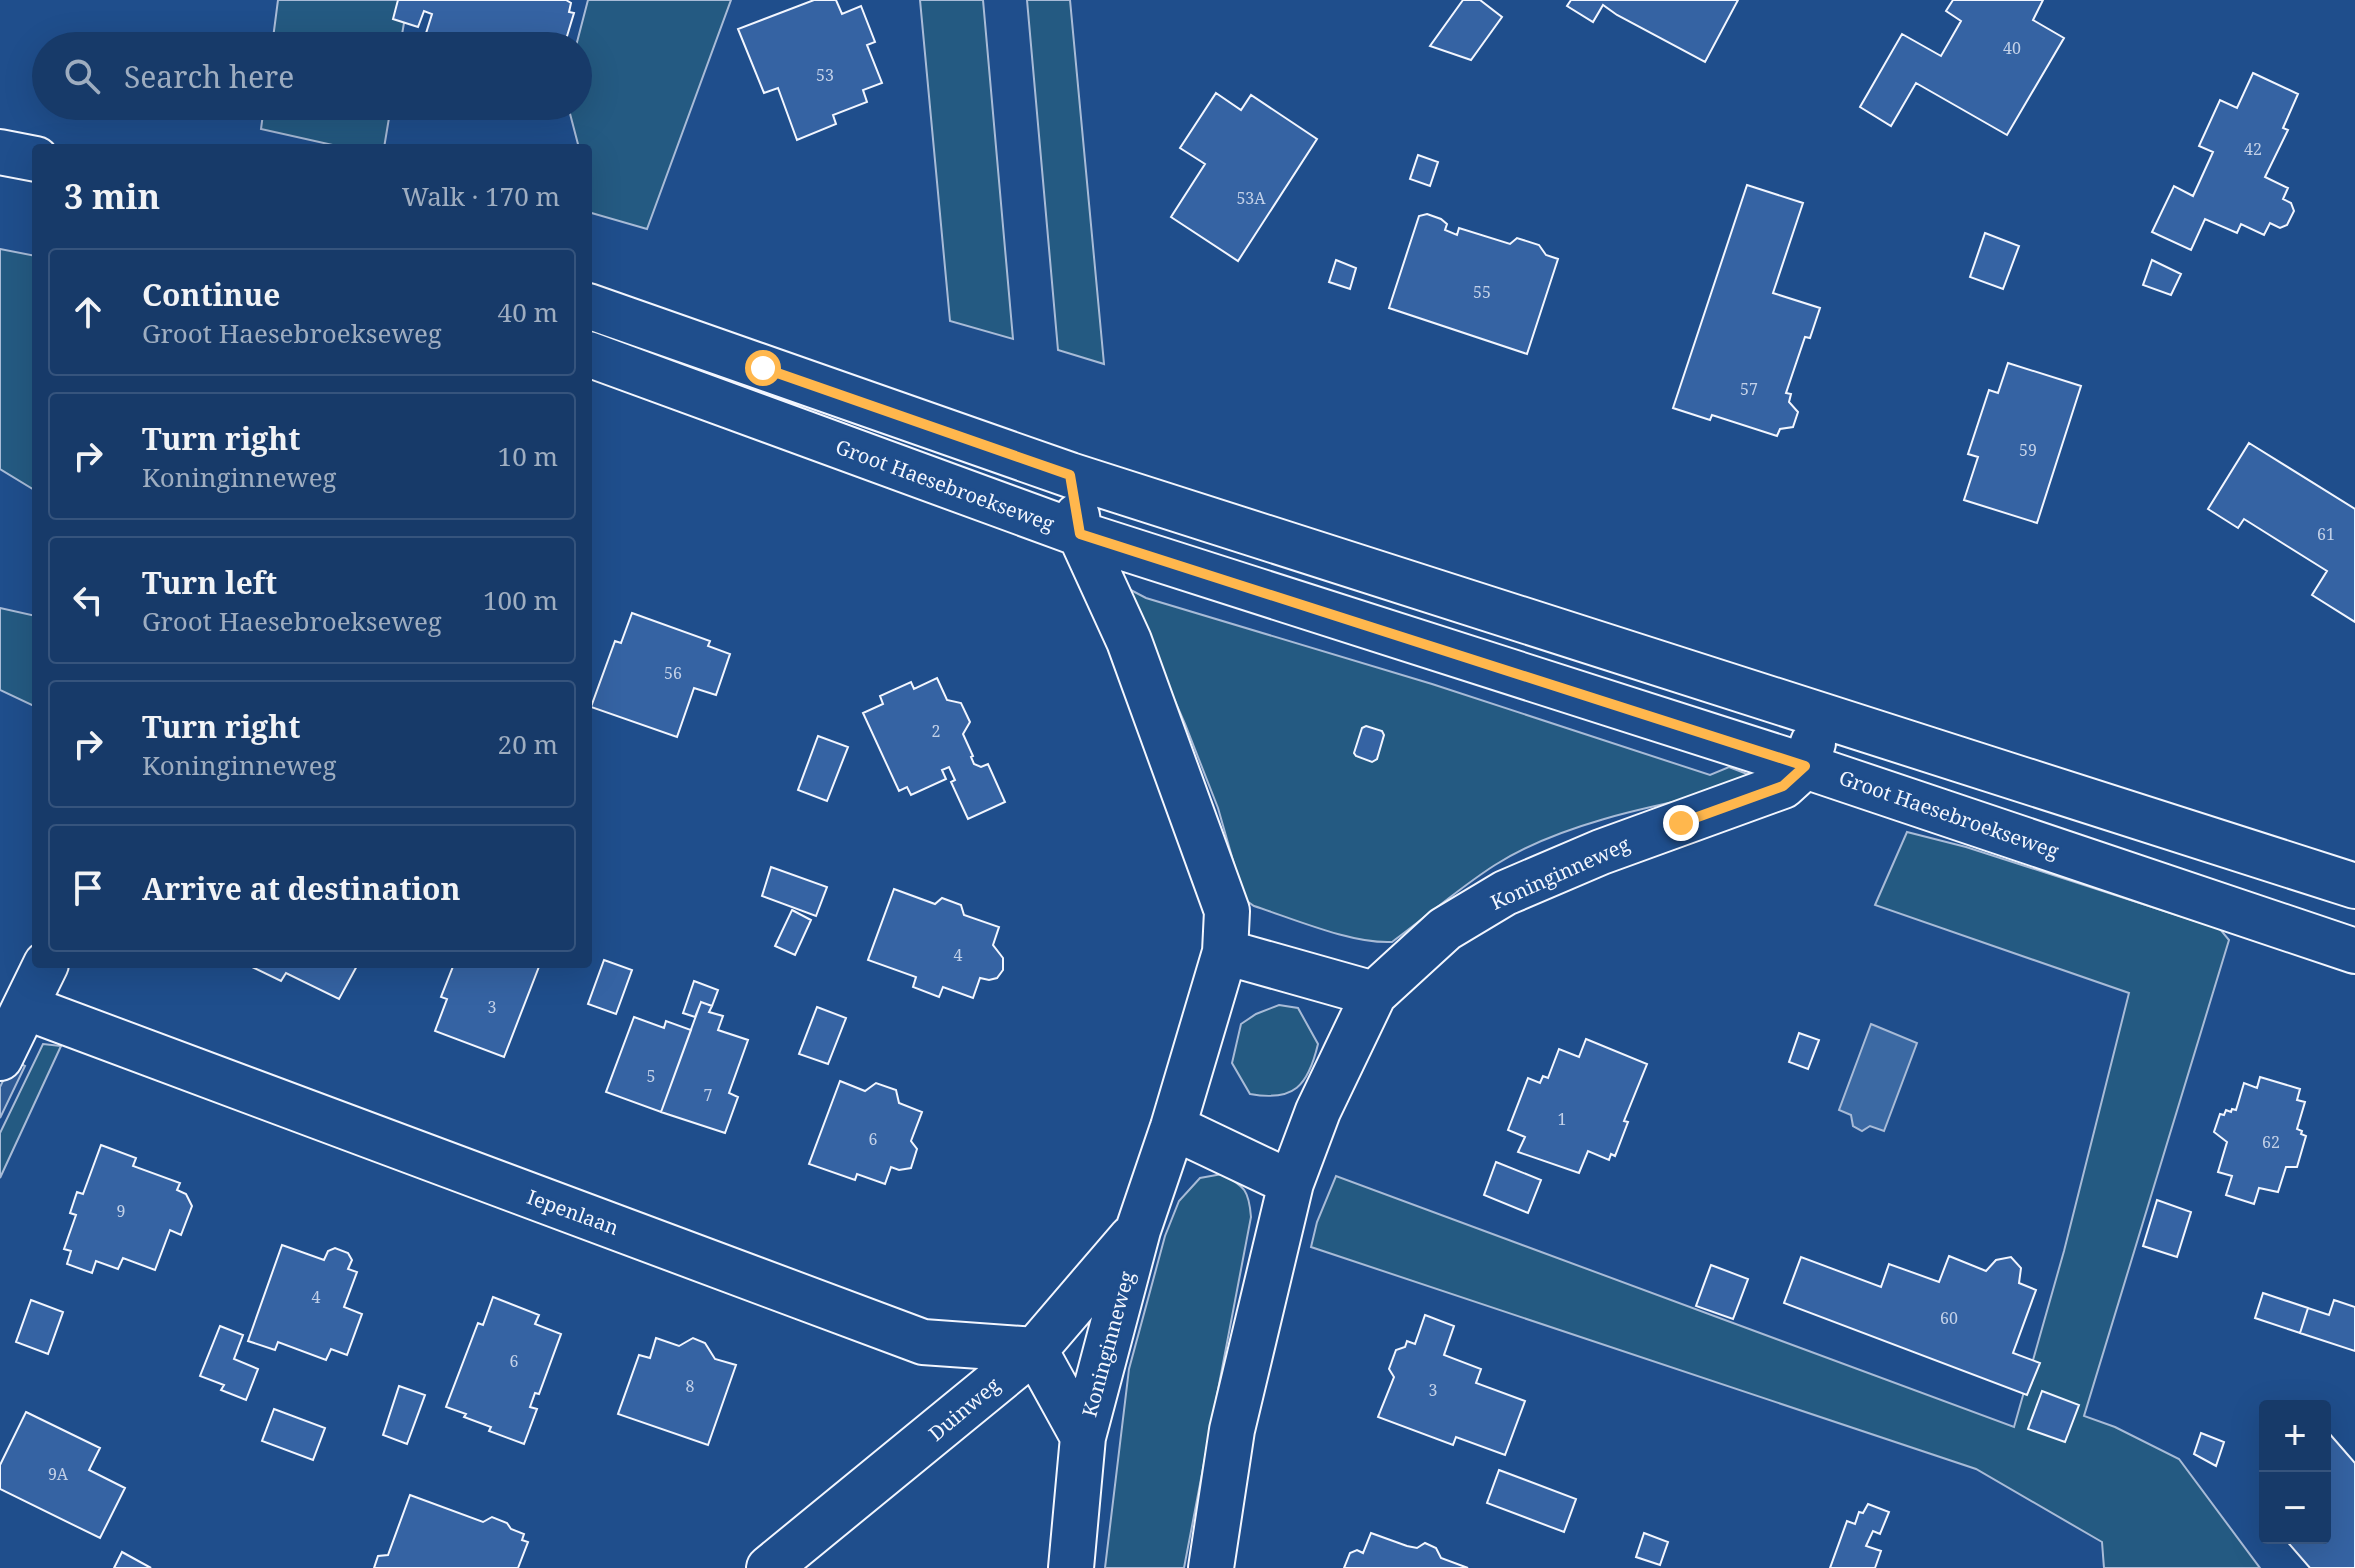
<!DOCTYPE html>
<meta charset="utf-8">
<style>
body{margin:0;font-family:"Noto Serif",serif;background:#244571;color:#f1f3f6}
.controls{position:absolute;right:24px;bottom:24px;display:grid;overflow:hidden;border-radius:8px;box-shadow:0 8px 32px #0002}
.controls button{width:72px;height:72px;display:grid;place-items:center;padding:0;border:0;border-bottom:2px solid #36547d;background:#173a69;color:#f1f3f6;font:40px sans-serif}
.stop{position:absolute;width:24px;height:24px;margin:-18px;border:6px solid #ffb74d;border-radius:50%;background:#fff}
.stop.end{background:#ffb74d;border-color:#fff;box-shadow:0 2px 8px #0008}
.list{margin:0;padding:0;list-style:none}
h2{display:flex;justify-content:space-between;align-items:center;height:104px;margin:0;padding:0 32px;font-size:34px}
h2 small{font-size:26px;font-weight:400;color:#9eadc0}
.list li{display:grid;grid-template-columns:52px 1fr auto;gap:24px;align-items:center;box-sizing:border-box;height:128px;margin:0 16px 16px;padding:0 16px;border:2px solid #36547d;border-radius:8px}
.list b{display:block;font-size:30px;white-space:nowrap}
.list p{margin:0;font-size:26px;white-space:nowrap;color:#9eadc0}
.list em{font-size:26px;font-style:normal;color:#9eadc0}
.icon{flex:none;width:44px;height:44px;fill:none;stroke:currentColor;stroke-width:2;stroke-linecap:round;stroke-linejoin:round}
.map{position:relative;flex:none;width:2355px;height:1568px;overflow:hidden}
.search{position:absolute;background:#173a69;box-shadow:0 8px 32px #0002;left:32px;top:32px;width:560px;height:88px;display:flex;align-items:center;gap:20px;box-sizing:border-box;padding:0 28px;border-radius:44px;color:#9eadc0;font-size:30px}
.panel{position:absolute;background:#173a69;box-shadow:0 8px 32px #0002;left:32px;top:144px;width:560px;height:824px;border-radius:8px}
.map>svg:first-child{display:block}
.green{fill:#245a82;stroke:#a8bbd7;stroke-width:2}
.parking{fill:#305b95;stroke:#a8bbd7;stroke-width:2}
.water{fill:#3b69a3;stroke:#a8bbd7;stroke-width:2}
.building{fill:#3563a3;stroke:#f2f6ff;stroke-width:2}
.lines{fill:none;stroke-linecap:round;stroke-linejoin:round}
.minor-casing{stroke:#f2f6ff;stroke-width:48}
.minor{stroke:#1f4e8c;stroke-width:44}
.route{stroke:#ffb74d;stroke-width:10}
.labels{text-anchor:middle;dominant-baseline:central;stroke-width:6;stroke-linejoin:round;paint-order:stroke}
.number-label{font-size:16px;fill:#c3d1e8}
.street-label{font-size:20px;fill:#f2f6ff;stroke:#1f4e8c}
</style>
<div class="map">
<svg width="2355" height="1568" viewBox="0 0 2355 1568">
<rect width="100%" height="100%" fill="#1f4e8c"/>
<path class="green" d="M278,0H408L400,46H272Z
M588,0H731L647,229L588,212V148H579L568,106H578V46H576Z
M920,0H983L1013,339L950,321Z
M1027,0H1070L1104,364L1058,350Z
M264,106H391L384,148H346L261,129Z
M0,249L36,256V491L0,469Z
M1125,587L1146,598L1432,684L1710,775L1729,767L1768,782C1682,801 1570,817 1495,865C1459,888 1426,917 1392,942C1352,944 1294,919 1254,906L1244,899L1218,808L1185,724Z
M0,608L36,616V707L0,690Z
M1907,832L1966,847L2220,929L2229,940L2084,1416L2115,1427L2179,1459L2260,1568H2104L2102,1542L1976,1469L1311,1247L1317,1222L1336,1176L2014,1427L2064,1251L2129,993L1875,905Z
M1279,1005L1298,1008L1318,1044C1308,1086 1294,1102 1250,1094L1232,1063L1241,1024L1256,1014Z
M43,1044L61,1046L0,1178V1133Z
M1222,1174C1245,1186 1249,1191 1251,1217L1184,1568H1105L1129,1369L1165,1236L1179,1201L1200,1178Z"/>
<path class="parking" d="M13,1060L25,1066L0,1118V1087Z"/>
<path class="water" d="M1871,1024L1917,1043L1884,1131L1870,1126L1862,1131L1853,1126L1851,1115L1839,1110Z"/>
<path class="building" d="M398,0H566L571,3L569,12L574,13L564,46H422L432,14L424,11L418,27L393,19Z
M814,0H836L842,14L861,6L875,42L867,45L882,83L863,90L867,102L833,115L836,124L797,140L778,88L764,93L738,29Z
M1463,0H1480L1502,17L1471,60L1430,46Z
M1571,0H1738L1705,62L1617,15L1603,5L1593,22L1567,6Z
M1953,0H2043L2033,20L2064,38L2007,135L1916,83L1891,126L1860,107L1902,34L1941,56L1961,21L1946,11Z
M2253,73L2298,94L2283,128L2288,130L2265,177L2288,188L2283,199L2291,203L2294,211L2287,225L2280,228L2270,223L2264,235L2241,224L2237,233L2205,219L2191,250L2152,232L2174,186L2193,196L2213,152L2199,146L2220,100L2237,108Z
M1216,93L1241,110L1251,95L1317,139L1238,261L1171,217L1205,164L1180,148Z
M1418,155L1438,162L1430,186L1410,179Z
M1747,185L1803,203L1773,293L1820,308L1810,338L1805,337L1786,393L1791,394L1789,402L1798,412L1793,427L1780,429L1777,436L1712,415L1710,420L1673,408Z
M1427,214L1441,219L1447,224L1445,230L1457,235L1459,228L1510,244L1517,238L1539,245L1546,255L1558,259L1527,354L1389,308L1419,216Z
M1985,233L2019,246L2003,289L1970,277Z
M1336,260L1356,268L1350,289L1329,282Z
M2152,260L2181,274L2171,295L2143,285Z
M2008,363L2081,386L2037,523L1964,500L1978,457L1968,454L1989,390L1998,393Z
M2249,443L2355,509V622L2312,595L2327,571L2244,519L2238,528L2208,509Z
M632,613L710,641L708,646L730,654L716,695L694,688L677,737L591,707L615,641L621,643Z
M937,678L947,700L961,703L970,722L963,734L973,756L971,757L974,764L981,767L988,764L1005,802L968,819L951,782L955,780L949,767L942,770L946,779L911,795L907,787L899,791L863,713L883,704L880,696L911,682L914,689Z
M1366,726L1382,731L1384,735L1377,759L1372,762L1356,756L1354,753L1362,728Z
M818,736L848,747L827,801L798,790Z
M771,867L827,887L816,916L762,896Z
M894,889L935,904L942,898L961,905L964,915L999,927L993,945L1003,958V970L997,978L989,980L980,978L973,998L943,987L939,997L913,987L916,977L868,960Z
M792,910L811,920L795,955L775,946Z
M604,960L632,970L616,1014L588,1004Z
M246,964H358L339,999L286,973L281,981Z
M454,964H540L504,1057L435,1031L447,999L441,997Z
M694,981L718,990L712,1006L701,1002L695,1017L683,1013Z
M701,1002L712,1006L709,1012L723,1016L718,1030L748,1040L729,1093L738,1097L725,1133L661,1112Z
M817,1007L846,1018L828,1064L799,1054Z
M634,1017L664,1028L666,1021L691,1030L661,1112L606,1092Z
M1799,1033L1819,1040L1808,1069L1789,1062Z
M1586,1039L1647,1064L1624,1121L1628,1122L1615,1156L1611,1154L1609,1160L1588,1151L1579,1173L1518,1152L1525,1137L1508,1130L1528,1078L1540,1083L1543,1076L1548,1078L1559,1049L1579,1057Z
M2260,1077L2300,1089L2297,1100L2305,1102L2297,1129L2302,1131L2301,1134L2306,1136L2297,1167H2286L2278,1192L2259,1188L2254,1204L2226,1195L2232,1176L2218,1172L2227,1142L2214,1132L2220,1114L2224,1115L2226,1110L2231,1112L2232,1109L2236,1110L2244,1083L2257,1088Z
M840,1081L865,1091L876,1083L896,1090L899,1103L922,1112L911,1141L917,1149L911,1168L899,1170L891,1167L885,1184L857,1174L855,1180L809,1164Z
M101,1145L136,1158L133,1166L180,1183L177,1190L186,1194L192,1206L181,1235L170,1230L155,1270L123,1258L118,1269L96,1261L92,1273L67,1264L71,1251L64,1249L76,1215L70,1213L77,1192L83,1194Z
M1496,1162L1541,1180L1528,1213L1484,1195Z
M2157,1200L2191,1212L2177,1257L2143,1246Z
M282,1245L324,1260L328,1251L335,1248L348,1253L352,1260L348,1269L357,1272L344,1307L362,1314L347,1355L331,1349L326,1360L278,1342L275,1350L248,1341Z
M1949,1256L1986,1271L1996,1260L2011,1257L2021,1268L2019,1283L2036,1290L2013,1353L2040,1363L2027,1395L1784,1303L1801,1257L1881,1287L1889,1264L1939,1282Z
M1711,1265L1748,1279L1733,1319L1696,1306Z
M2263,1293L2308,1308L2300,1333L2255,1318Z
M493,1297L539,1315L535,1324L561,1334L539,1394L535,1393L530,1407L537,1409L524,1444L489,1431L491,1427L464,1417L466,1414L446,1407L478,1323L483,1325Z
M31,1300L63,1312L48,1354L16,1342Z
M2334,1300L2355,1307V1351L2300,1333L2308,1308L2329,1315Z
M1425,1315L1454,1326L1444,1355L1481,1369L1476,1383L1525,1401L1505,1455L1456,1437L1453,1445L1378,1417L1394,1377L1389,1369L1396,1350L1405,1347L1407,1341L1415,1344Z
M220,1326L243,1335L234,1359L258,1369L246,1400L221,1390L224,1385L200,1376Z
M656,1338L679,1346L693,1338L705,1343L715,1359L736,1365L708,1445L618,1414L639,1355L650,1358Z
M399,1386L425,1395L407,1444L383,1435Z
M2042,1391L2079,1405L2065,1442L2028,1429Z
M274,1409L325,1428L313,1460L262,1441Z
M26,1412L100,1448L89,1470L125,1488L100,1538L0,1489V1465Z
M2328,1432L2355,1463V1568H2310L2284,1538H2325V1435Z
M2201,1433L2224,1442L2216,1466L2194,1454Z
M1499,1470L1576,1499L1564,1532L1487,1503Z
M410,1495L483,1522L492,1517L507,1523L511,1529L524,1534L522,1540L528,1542L518,1568H374L378,1556L388,1555Z
M1868,1504L1889,1512L1880,1534L1873,1531L1866,1546L1881,1551L1875,1568H1830L1847,1521L1855,1524L1859,1512L1863,1513Z
M1371,1533L1407,1546L1417,1548L1425,1543L1436,1548L1441,1558L1468,1568H1344L1350,1553L1357,1550L1363,1553Z
M1644,1533L1668,1542L1660,1565L1636,1557Z
M122,1552L151,1568H114Z"/>
<g class="lines">
<defs>
<path id="minor" d="M0,152L36,159
M588,306L1070,475L2355,886
M588,354L1080,534L1805,766L2355,951
M1225,952L1374,994
M25,1007L923,1342L1035,1350L1083,1437
M0,1058L46,964
M1173,1127L1291,1183
M769,1568L1035,1350L1131,1238
M1071,1568L1083,1437L1138,1230L1173,1127L1225,952L1227,911L1129,641L1080,534L1077,516
M1211,1568L1232,1430L1291,1183L1318,1111L1374,994L1445,929L1505,893L1601,852L1783,786L1805,766L1813,743"/>
</defs>
<use href="#minor" class="minor-casing"/>
<use href="#minor" class="minor"/>
</g>
<g class="lines">
<path class="route" d="M763,368L1070,475L1080,534L1805,766L1783,786L1681,823"/>
</g>
<g class="labels">
<g class="number-label">
<text x="2012" y="48">40</text>
<text x="825" y="75">53</text>
<text x="2253" y="149">42</text>
<text x="1251" y="198">53A</text>
<text x="1482" y="292">55</text>
<text x="1749" y="389">57</text>
<text x="2028" y="450">59</text>
<text x="2326" y="534">61</text>
<text x="673" y="673">56</text>
<text x="936" y="731">2</text>
<text x="958" y="955">4</text>
<text x="492" y="1007">3</text>
<text x="651" y="1076">5</text>
<text x="708" y="1095">7</text>
<text x="1562" y="1119">1</text>
<text x="873" y="1139">6</text>
<text x="2271" y="1142">62</text>
<text x="121" y="1211">9</text>
<text x="316" y="1297">4</text>
<text x="1949" y="1318">60</text>
<text x="514" y="1361">6</text>
<text x="690" y="1386">8</text>
<text x="1433" y="1390">3</text>
<text x="58" y="1474">9A</text>
</g>
<g class="street-label">
<text transform="translate(945 485) rotate(20)">Groot Haesebroekseweg</text>
<text transform="translate(1949 814) rotate(19)">Groot Haesebroekseweg</text>
<text transform="translate(1560 873) rotate(-24)">Koninginneweg</text>
<text transform="translate(573 1212) rotate(20)">Iepenlaan</text>
<text transform="translate(1108 1344) rotate(-75)">Koninginneweg</text>
<text transform="translate(964 1409) rotate(-40)">Duinweg</text>
</g>
</g>
</svg>
<div class="controls">
<button>+</button>
<button>−</button>
</div>
<div class="stop" style="left:763px;top:368px"></div>
<div class="stop end" style="left:1681px;top:823px"></div>
<div class="search"><svg class="icon" aria-label="search" viewBox="0 0 24 24"><circle cx="10" cy="10" r="6"/><path d="M15 15l6 6"/></svg>Search here</div>
<section class="panel">
<h2>3 min<small>Walk · 170 m</small></h2>
<ul class="list">
<li><svg class="icon" aria-label="ahead" viewBox="0 0 24 24"><path d="M12 20V5M6 11l6-6 6 6"/></svg><div><b>Continue</b><p>Groot Haesebroekseweg</p></div><em>40 m</em></li>
<li><svg class="icon" aria-label="right" viewBox="0 0 24 24"><path d="M7 20v-9h11M14 6l5 5-5 5"/></svg><div><b>Turn right</b><p>Koninginneweg</p></div><em>10 m</em></li>
<li><svg class="icon" aria-label="left" viewBox="0 0 24 24"><path d="M17 20v-9H6M10 6l-5 5 5 5"/></svg><div><b>Turn left</b><p>Groot Haesebroekseweg</p></div><em>100 m</em></li>
<li><svg class="icon" aria-label="right" viewBox="0 0 24 24"><path d="M7 20v-9h11M14 6l5 5-5 5"/></svg><div><b>Turn right</b><p>Koninginneweg</p></div><em>20 m</em></li>
<li><svg class="icon" aria-label="arrive" viewBox="0 0 24 24"><path d="M6 21V4h12l-3 4 3 4H6"/></svg><div><b>Arrive at destination</b></div></li>
</ul>
</section>
</div>
